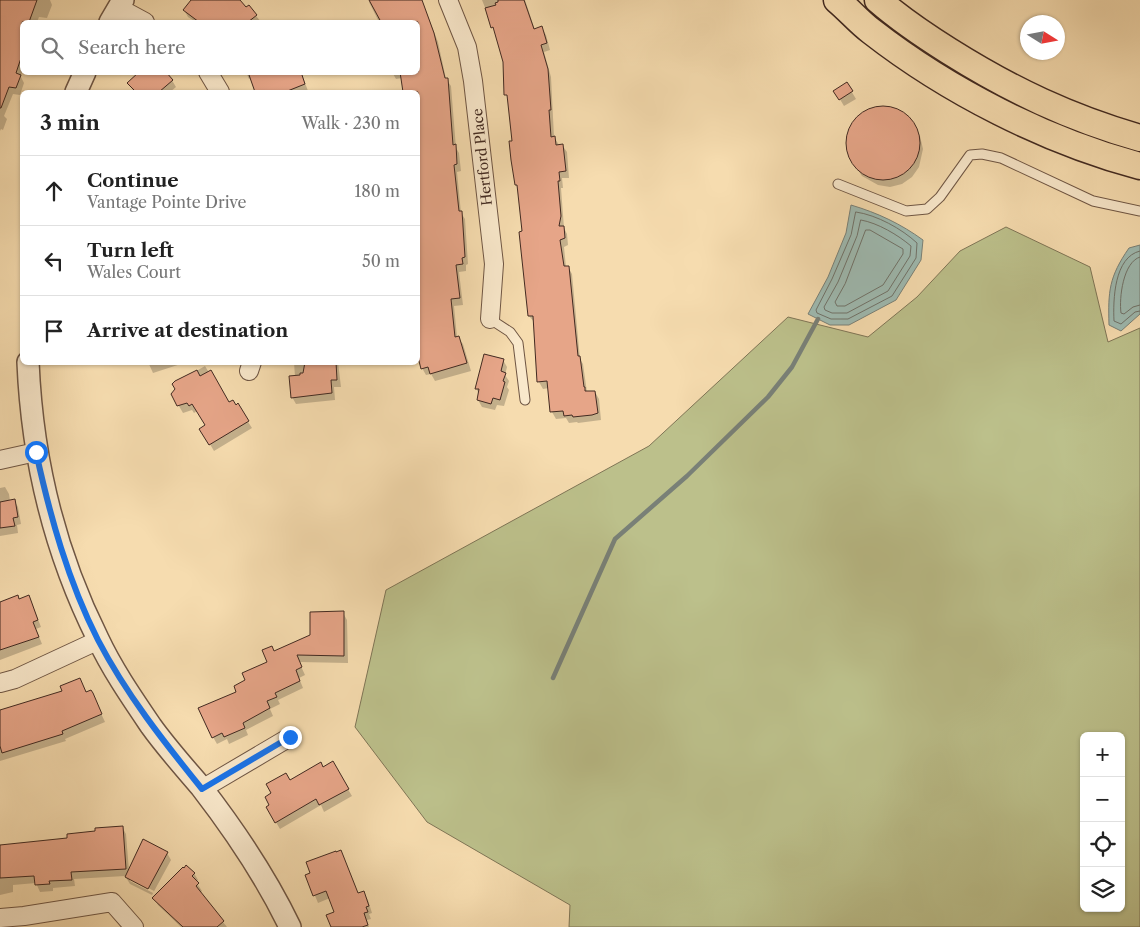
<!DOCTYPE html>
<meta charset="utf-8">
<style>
body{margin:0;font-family:"Libre Caslon Text",serif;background:#f2f2f2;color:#222}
.controls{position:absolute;right:15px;bottom:15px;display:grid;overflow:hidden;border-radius:8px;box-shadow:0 1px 4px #0004}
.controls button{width:45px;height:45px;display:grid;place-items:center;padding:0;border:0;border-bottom:1px solid #e0e0e0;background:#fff;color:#222;font:25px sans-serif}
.compass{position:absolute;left:1020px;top:15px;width:45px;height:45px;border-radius:50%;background:#fff;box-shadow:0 1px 4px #0004;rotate:101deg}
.stop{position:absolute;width:15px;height:15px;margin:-11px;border:4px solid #1a73e8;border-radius:50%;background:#fff}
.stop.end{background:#1a73e8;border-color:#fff;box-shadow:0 1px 5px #0008}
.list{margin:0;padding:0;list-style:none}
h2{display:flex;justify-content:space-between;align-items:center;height:65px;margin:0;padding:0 20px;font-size:21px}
h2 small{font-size:16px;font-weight:400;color:#767676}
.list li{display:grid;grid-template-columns:32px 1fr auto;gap:15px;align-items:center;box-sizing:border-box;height:70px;padding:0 20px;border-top:1px solid #e0e0e0}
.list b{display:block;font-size:19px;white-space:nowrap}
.list p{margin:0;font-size:16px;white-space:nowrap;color:#767676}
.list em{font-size:16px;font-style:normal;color:#767676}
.icon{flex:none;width:28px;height:28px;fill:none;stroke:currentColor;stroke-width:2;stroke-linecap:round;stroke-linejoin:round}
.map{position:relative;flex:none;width:1140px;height:927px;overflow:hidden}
.search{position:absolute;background:#fff;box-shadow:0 1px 4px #0004;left:20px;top:20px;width:400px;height:55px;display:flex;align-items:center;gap:12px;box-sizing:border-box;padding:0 18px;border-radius:8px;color:#767676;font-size:19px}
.panel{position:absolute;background:#fff;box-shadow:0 1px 4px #0004;left:20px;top:90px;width:400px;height:275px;border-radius:8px}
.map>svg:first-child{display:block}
.green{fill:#bcc08b;stroke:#7f7556;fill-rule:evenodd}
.water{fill:#9ebab1;stroke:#798077}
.shadow{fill:#0003;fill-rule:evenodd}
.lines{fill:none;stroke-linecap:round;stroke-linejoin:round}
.shore{stroke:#707269;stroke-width:1}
.stream{stroke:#798077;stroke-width:4.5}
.building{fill:#e6a588;stroke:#422a21}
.service-casing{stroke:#6f5644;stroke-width:11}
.minor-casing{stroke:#6f5644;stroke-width:20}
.tertiary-casing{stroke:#6f5644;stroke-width:24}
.primary-casing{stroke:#422a21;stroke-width:29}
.service{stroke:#f9e8cb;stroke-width:9}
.minor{stroke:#f9e8cb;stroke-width:18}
.tertiary{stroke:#f9e8cb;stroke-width:21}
.primary{stroke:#f6dcaf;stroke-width:26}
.route{stroke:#1a73e8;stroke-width:6}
.labels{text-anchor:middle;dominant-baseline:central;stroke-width:4;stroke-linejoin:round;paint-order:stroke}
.street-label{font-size:14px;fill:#422a21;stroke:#f9e8cb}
</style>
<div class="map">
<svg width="1140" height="927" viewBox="0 0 1140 927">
<rect width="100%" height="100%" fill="#f6dcaf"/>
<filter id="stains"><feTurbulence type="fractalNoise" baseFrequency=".004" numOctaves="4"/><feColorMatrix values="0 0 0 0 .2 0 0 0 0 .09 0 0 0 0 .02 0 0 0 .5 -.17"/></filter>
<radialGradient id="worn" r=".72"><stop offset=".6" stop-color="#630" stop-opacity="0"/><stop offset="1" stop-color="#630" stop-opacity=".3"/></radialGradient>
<path class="green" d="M1006,227L1090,267L1108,342L1140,328V927H569L570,905L427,822L355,727L386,590L649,446L788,317L868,337L917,297L960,251ZM1084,736H1121V908H1084Z"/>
<path class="water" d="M851,205C878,213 901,224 923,240L921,260L896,300L849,325H830L808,314L828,277L846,233Z
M1140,245V314L1121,331L1109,325C1108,291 1109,277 1129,248Z"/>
<path class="shadow" d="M0,0H50L52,5L47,18L39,17L37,22H22V72L21,77L24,83L20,95L13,94L4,116L7,119L3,130L1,129L0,131Z
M191,0H237L246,9L249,7L261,22H196L188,17L184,10Z
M371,0H416L427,14L438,42L446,79L451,86L456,148L459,153L461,171L457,172L461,213L465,219L468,264L466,265V271L459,272L463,305L454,306L457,337L463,344L471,371L435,381L431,374L426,375L422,368L418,353V244L419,243L418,219L420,217L418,196V92H404L402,78L396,79L392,72H418V22H379L369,2Z
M482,0H525L535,30L542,28L546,35L550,50L544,52L551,77L554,137L559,145H562L567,152L569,178H562L563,188H561L564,228L567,234L568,245L564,247L566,267H568L572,274L580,359L583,364L587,392H595L599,399L601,420L578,423L577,422L569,423L566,418L556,419L552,412L549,388L543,389L539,382L535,323L529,316L523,232L519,190L516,185L508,99L506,94L504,62L496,35Z
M141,72H167L176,87L170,92H130L133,90L129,84Z
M246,72H301L308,91L304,92H256L251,78L249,79Z
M847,84L856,99L844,106L835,91Z
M880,108L893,109L909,118L920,136L923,149L919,167L912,177L902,184L890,187L878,185L862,176L850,158L847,145L848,133L854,122L868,110Z
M503,360L507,367L505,375L509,381L507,387L509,390L504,406L497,405L495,410L482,407L478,400L479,394L476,388Z
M148,362H187L153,373Z
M294,362H338L341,387H334L335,400L296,404L292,397L295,377Z
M205,366L228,404L235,407L237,405L252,428L214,451L201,429L207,425L197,411L194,413L192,410L183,413L172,394L177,390L174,384Z
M5,487L9,494L10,501L14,500L18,507L21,524L17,525L18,533L0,536V488Z
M29,596L41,627L36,629L42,644L0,660V605Z
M343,613L347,620L348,663L299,662L305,675L299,678L303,688L278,700L280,704L270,709L273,716L246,730L248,735L229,744L227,739L217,744L213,737L238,692L247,681L269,663L274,652L311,636Z
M80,680L87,693L92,694L105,722L65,739L66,741L0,761V711L64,691Z
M332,763L352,796L324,812L321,805L280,829L267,807L289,781L323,768Z
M122,827L126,834L129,871L167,853L171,860L152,895L130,884L125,876L74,879L75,886L53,888V891L40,892L36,883L13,885V892L0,895V846L68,839ZM130,878L154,891L153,893L130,881Z
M341,852L358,895L364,893L368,900L372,913L369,914L371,919L367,920L369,927H331L335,913L330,898L318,903L307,876Z
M194,873L198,880L196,882L202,891L200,893L227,927H181L158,905L154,898Z"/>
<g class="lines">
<path class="shore" d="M856,212C877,215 902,229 917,243L916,258L892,296L848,319H831L817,313L816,310L832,279L851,235Z
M861,220C878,223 898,235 911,246L910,256L888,291L847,313H832L825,310L824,307L838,282L857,236Z
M866,230H870L903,249V254L883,285L845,306H837L835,302L845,284Z
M1140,251C1114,257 1113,300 1114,321L1121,324L1135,312L1140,311
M1140,257C1123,262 1119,298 1121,313L1124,314L1133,307L1140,305"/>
<path class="stream" d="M553,678L615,539L687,476L768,397L792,367L818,319"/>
</g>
<path class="building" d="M0,0H37L29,22H22V55L16,73L21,75L16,88L9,87L1,108H0Z
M191,0H240L246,7L249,5L257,15L248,22H199L183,10Z
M369,0H422L434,33L445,78H448L453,145L456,144L457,164L454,165L459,211H462L465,257L462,258L463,264L456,265L460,298L451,299L455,337L459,336L467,363L430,374L428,367L421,369L418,357V217L419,216L418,203V92H403L400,72H418V22H381Z
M498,0H524L534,29L542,26L547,43L541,45L548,69L551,110H549L551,137L555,136L556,145L563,144L566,171L559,172L560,181H558L561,216L559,226H564L565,238L560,240L564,266H569L578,356H580L584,387H585V391H595L598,413L592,415L573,417L572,415L564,416L563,411L550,412L547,381L537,382L533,316H528L519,232L522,231L517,185H515L511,160L509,141H512L507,95H504L503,62L493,27L491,28L485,8L496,5L495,3L498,2Z
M139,72H166L173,80L159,92H136L127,83Z
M248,72H301L305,84L285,92H255Z
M847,82L853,91L839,100L833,91Z
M846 143a37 37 0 1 1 74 0a37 37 0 1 1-74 0Z
M484,354L504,359L501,371L506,373L503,381L505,382L500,400L493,398L491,404L477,400L479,389H475Z
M305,362H336L337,380H331L332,393L291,398L289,376L300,375V373H303Z
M197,370L200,376L211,370L229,402L233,400L236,405L238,403L249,421L209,445L199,429L205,425L192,404L189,406L187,403L177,406L171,394L175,389L172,384L175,381Z
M15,499L18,517L13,518L15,526L0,528V502Z
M18,595L19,599L29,595L38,620L33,622L39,637L0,650V602Z
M344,611V656L297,655L302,667L296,670L300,681L275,693L277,697L267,701L270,708L243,723L245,728L224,737L222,733L212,738L198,708L236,692L234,686L245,680L242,673L267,662L262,650L272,646L274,651L310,635V612Z
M80,678L86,692L91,690L93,693L102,714L62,731L63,734L2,753L0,746V710L62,691L60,686Z
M333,761L349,789L319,805L316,799L275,823L266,807L269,805L265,797L271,793L266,784L286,773L290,780L321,762L323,767Z
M123,826L126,869L71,872L72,880L49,881L50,884L35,885L34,876L0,878V845L67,838V834L95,831V828Z
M143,839L168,852L148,889L125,877Z
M341,850L358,893L364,891L369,906L366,907L368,912L364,913L368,925L362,927H331L326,915L334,912L326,891L313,896L305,875L310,873L306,862L336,851V852Z
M186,865L195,873L192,876L199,883L196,886L224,921L217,927H183L152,898L183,867L184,868Z"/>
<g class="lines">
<defs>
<path id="service" d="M838,184L906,211L927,209L940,197L970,155L982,154L1001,158L1093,201L1140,211
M490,319L510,332L518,343L525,400"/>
<path id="minor" d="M448,0L467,47L473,81L494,264L490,319
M119,8L145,22
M208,72L220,92
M249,371L252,362
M0,460L36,452
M0,683L15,679L99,640
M202,789L290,737
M0,918L24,916L112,902L134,927"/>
<path id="tertiary" d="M110,22L123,0
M76,92L85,72
M28,362C32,458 55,553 98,639C112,669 132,698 151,726C166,747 184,767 201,787C235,831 266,877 290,927"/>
<path id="primary" d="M837,0C849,10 859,22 871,31C948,91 1046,141 1140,166
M878,0C900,19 925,36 949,51C1011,90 1070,118 1140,138"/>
</defs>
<use href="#service" class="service-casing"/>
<use href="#minor" class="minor-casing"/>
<use href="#tertiary" class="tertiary-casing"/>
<use href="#primary" class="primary-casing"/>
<use href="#service" class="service"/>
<use href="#minor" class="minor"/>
<use href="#tertiary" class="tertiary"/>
<use href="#primary" class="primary"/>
</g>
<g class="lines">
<path class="route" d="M36,452C50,516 68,581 98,640C126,694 164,742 202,789L290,737"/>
</g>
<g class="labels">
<g class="street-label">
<text transform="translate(482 157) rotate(-96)">Hertford Place</text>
</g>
</g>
<rect width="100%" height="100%" filter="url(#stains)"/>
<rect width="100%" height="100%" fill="url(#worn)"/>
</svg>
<div class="controls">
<button>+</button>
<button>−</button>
<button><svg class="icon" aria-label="locate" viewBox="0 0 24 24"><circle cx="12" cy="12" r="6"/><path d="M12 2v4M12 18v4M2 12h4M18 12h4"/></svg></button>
<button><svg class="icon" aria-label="layers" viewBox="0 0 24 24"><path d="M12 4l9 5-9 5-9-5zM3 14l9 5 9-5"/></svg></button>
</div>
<svg class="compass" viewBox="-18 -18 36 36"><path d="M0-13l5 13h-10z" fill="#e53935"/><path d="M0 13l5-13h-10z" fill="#767676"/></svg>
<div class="stop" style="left:36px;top:452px"></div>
<div class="stop end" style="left:290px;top:737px"></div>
<div class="search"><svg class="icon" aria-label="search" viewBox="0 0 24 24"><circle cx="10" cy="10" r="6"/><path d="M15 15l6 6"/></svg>Search here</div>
<section class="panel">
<h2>3 min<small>Walk · 230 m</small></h2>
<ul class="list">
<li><svg class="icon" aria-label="ahead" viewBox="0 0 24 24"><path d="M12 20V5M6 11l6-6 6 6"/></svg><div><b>Continue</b><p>Vantage Pointe Drive</p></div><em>180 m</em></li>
<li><svg class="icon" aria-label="left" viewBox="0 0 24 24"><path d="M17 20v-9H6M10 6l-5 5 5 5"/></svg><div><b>Turn left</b><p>Wales Court</p></div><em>50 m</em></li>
<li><svg class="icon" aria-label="arrive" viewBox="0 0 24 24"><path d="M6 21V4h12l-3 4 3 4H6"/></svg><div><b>Arrive at destination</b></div></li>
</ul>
</section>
</div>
